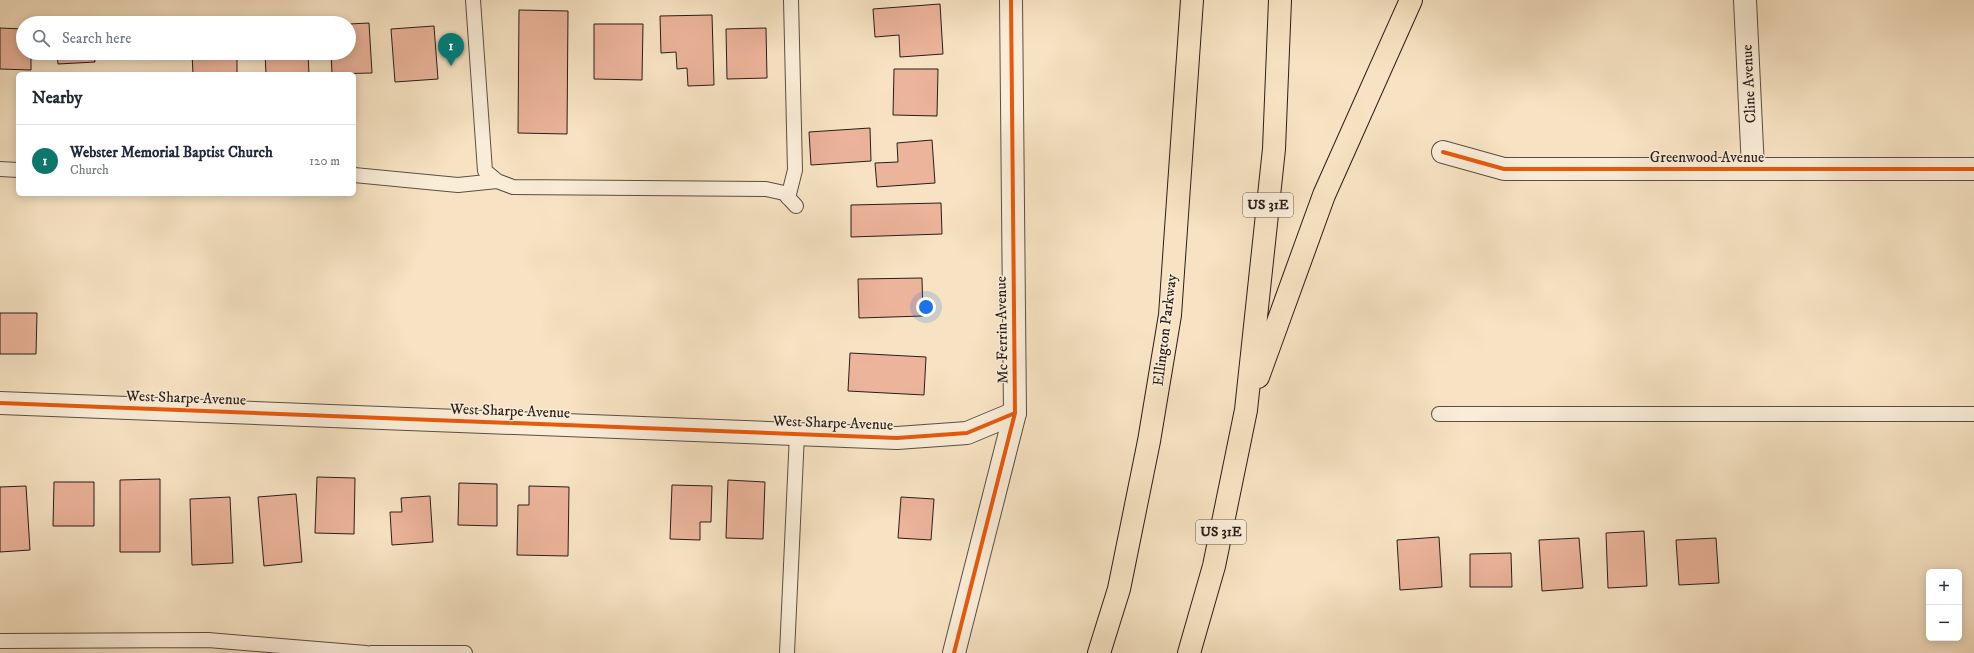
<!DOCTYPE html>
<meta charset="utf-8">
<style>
body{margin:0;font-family:"IM FELL DW Pica",serif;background:#f6f6f7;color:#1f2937}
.controls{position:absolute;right:12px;bottom:12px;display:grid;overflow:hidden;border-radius:6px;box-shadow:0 2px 10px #0003}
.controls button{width:36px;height:36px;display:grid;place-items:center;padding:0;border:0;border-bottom:1px solid #e0e1e3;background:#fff;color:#1f2937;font:20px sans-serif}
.you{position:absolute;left:926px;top:307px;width:14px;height:14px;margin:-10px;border:3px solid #fff;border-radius:50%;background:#1a73e8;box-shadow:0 0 0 6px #1a73e833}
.badge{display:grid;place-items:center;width:26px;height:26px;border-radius:50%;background:#0f766e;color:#fff;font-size:13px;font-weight:700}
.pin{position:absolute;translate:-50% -33px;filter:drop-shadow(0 1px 2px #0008)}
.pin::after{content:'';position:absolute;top:21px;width:14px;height:12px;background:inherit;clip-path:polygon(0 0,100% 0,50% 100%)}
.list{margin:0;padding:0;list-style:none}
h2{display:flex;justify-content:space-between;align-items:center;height:52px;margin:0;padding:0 16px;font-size:17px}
h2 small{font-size:13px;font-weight:400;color:#747a83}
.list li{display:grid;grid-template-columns:26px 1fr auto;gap:12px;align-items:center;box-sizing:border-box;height:72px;padding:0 16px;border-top:1px solid #e0e1e3}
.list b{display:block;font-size:15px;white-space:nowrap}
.list p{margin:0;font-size:13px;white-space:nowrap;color:#747a83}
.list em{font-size:13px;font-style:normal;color:#747a83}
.icon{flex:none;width:22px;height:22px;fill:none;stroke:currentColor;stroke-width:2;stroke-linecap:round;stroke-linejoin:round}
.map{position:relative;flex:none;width:1974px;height:653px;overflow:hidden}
.search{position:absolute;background:#fff;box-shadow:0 2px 10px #0003;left:16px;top:16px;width:340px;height:44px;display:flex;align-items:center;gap:10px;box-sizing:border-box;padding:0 14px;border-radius:22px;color:#747a83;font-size:15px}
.panel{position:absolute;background:#fff;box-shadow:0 2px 10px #0003;left:16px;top:72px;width:340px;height:124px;border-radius:6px}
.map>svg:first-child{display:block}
.building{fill:#ecb49b;stroke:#291d18}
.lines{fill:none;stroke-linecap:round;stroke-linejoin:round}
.service-casing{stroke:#5c4e43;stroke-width:16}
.minor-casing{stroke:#5c4e43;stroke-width:24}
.tertiary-casing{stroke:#5c4e43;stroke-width:24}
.motorway-casing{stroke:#291d18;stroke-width:24}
.service{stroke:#faedd8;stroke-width:14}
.minor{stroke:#faedd8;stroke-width:22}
.tertiary{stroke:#faedd8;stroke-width:22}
.motorway{stroke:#f7e3c3;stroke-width:22}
.cycleway-casing{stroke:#faedd8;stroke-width:6}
.cycleway{stroke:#e8590c;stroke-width:4}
.labels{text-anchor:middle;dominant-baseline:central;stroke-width:3;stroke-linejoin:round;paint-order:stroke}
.shield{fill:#faedd8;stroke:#685b52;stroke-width:1}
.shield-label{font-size:14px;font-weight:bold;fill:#291d18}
.street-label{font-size:15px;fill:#291d18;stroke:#faedd8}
</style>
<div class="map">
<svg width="1974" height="653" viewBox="0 0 1974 653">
<rect width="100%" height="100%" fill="#f7e3c3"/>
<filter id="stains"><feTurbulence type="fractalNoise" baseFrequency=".005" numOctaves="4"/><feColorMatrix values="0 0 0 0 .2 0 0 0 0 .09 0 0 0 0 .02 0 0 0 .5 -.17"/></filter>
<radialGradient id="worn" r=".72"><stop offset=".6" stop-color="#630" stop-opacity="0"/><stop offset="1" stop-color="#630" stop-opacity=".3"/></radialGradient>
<path class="building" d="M940,4L943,54L900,57L899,35L875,37L873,9Z
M519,10L568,11L567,134L518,133Z
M712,15L714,85L688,86L687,68L677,69L676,52L661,53L660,16Z
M235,19V23H191V21Z
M369,23L372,73L332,74L331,53H349V24Z
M594,24H643L642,80L594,79Z
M434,26L438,79L395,82L391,29Z
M0,28L23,29V53H31V70L0,69Z
M766,28L767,78L727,79L726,29Z
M57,53H94L95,62L58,64Z
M192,53H237V74H193Z
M265,53H308L309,74H266Z
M894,69H938L937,116L893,115Z
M870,128L871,161L811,165L809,132Z
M932,140L935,183L877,187L875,163L898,162L897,143Z
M941,203L942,234L851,237V205Z
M922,278L923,316L859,318L858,279Z
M0,313H37L36,354H0Z
M850,353L926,357L924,395L848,391Z
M317,477L355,478L354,534L315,533Z
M160,479V552H120V480Z
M728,480L765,482L763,539L726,538Z
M54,482H94V526H53Z
M459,483L497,484V526L458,525Z
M672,485L712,486L711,522H700V540L670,539Z
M26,486L30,550L0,552V487Z
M529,486L569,487L568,556L517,555L518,505H529Z
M296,494L302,562L264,566L258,497Z
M430,496L433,542L392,545L390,512H402L401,498Z
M230,497L233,563L192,565L190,499Z
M901,497L934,499L931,540L898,538Z
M1644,531L1647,586L1608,588L1606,533Z
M1439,537L1442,587L1400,590L1397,540Z
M1579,538L1583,588L1542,591L1539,540Z
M1716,538L1719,583L1679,585L1676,540Z
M1511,553L1512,587H1470V554Z"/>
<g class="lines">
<defs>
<path id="service" d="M473,0L485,171L497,181L513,187L766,189L784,193L796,206
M0,169L18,170
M354,175L458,185L497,181
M788,198L795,170L791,0
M1439,414H1974
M0,641L208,640L366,653
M371,653H465
M787,653L797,434"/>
<path id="minor" d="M1745,0L1753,169
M1443,152L1504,169H1974
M0,403L897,438L967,433L1015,413"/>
<path id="tertiary" d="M954,653L1015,413L1011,0"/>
<path id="motorway" d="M1258,377L1324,195L1411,0
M1099,653L1119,589L1149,441L1170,315L1192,0
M1189,653L1214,566L1246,410L1274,149L1280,0"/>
</defs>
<use href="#service" class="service-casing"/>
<use href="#minor" class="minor-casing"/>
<use href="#tertiary" class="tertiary-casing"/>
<use href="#motorway" class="motorway-casing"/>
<use href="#service" class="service"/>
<use href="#minor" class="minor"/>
<use href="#tertiary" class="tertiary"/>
<use href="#motorway" class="motorway"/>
<defs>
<path id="cycleway" d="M1443,152L1504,169H1974
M0,403L897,438L967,433L1015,413
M954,653L1015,413L1011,0"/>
</defs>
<use href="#cycleway" class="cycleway-casing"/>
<use href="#cycleway" class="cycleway"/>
</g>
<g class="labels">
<g class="shield">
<rect x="1243" y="193" width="50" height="24" rx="3"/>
<rect x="1196" y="520" width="50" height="24" rx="3"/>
</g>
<g class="shield-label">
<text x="1268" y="205">US 31E</text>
<text x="1221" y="532">US 31E</text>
</g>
<g class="street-label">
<text transform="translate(1749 84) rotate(-93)">Cline Avenue</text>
<text x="1707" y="157">Greenwood Avenue</text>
<text transform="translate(1002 330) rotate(-91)">Mc Ferrin Avenue</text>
<text transform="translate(1165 330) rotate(-83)">Ellington Parkway</text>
<text transform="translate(186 398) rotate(2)">West Sharpe Avenue</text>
<text transform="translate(510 411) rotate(2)">West Sharpe Avenue</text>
<text transform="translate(833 423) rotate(2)">West Sharpe Avenue</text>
</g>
</g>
<rect width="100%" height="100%" filter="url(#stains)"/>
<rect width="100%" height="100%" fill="url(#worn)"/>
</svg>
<div class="controls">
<button>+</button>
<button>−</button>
</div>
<div class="you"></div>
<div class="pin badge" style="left:451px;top:66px">1</div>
<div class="search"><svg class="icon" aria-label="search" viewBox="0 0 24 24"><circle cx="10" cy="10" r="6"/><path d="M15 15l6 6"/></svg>Search here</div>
<section class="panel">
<h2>Nearby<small></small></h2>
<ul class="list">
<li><span class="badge">1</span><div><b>Webster Memorial Baptist Church</b><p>Church</p></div><em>120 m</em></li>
</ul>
</section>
</div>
